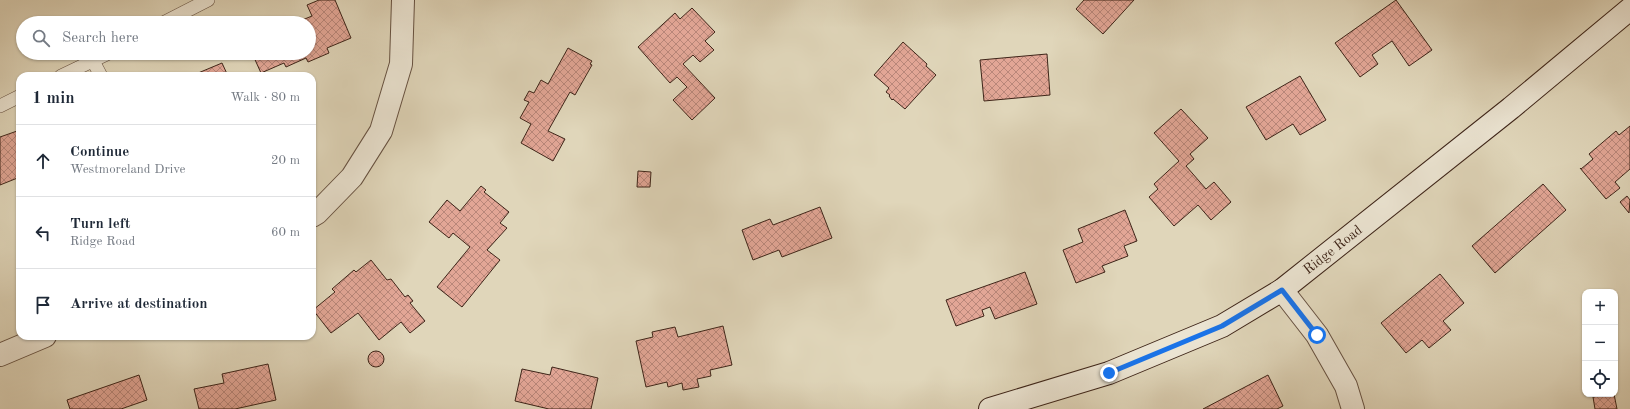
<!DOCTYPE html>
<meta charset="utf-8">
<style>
body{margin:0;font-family:"Old Standard TT",serif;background:#f2f2f3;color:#1f2937}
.controls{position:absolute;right:12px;bottom:12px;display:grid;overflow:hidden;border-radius:8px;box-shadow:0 1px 3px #0004}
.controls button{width:36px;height:36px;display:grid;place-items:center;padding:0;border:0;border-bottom:1px solid #e0e1e3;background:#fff;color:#1f2937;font:20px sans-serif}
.stop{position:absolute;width:12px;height:12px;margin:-9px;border:3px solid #1a73e8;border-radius:50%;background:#fff}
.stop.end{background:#1a73e8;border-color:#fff;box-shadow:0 1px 4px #0008}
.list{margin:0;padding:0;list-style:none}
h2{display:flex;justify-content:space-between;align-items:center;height:52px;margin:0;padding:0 16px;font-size:17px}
h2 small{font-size:13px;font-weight:400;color:#747a83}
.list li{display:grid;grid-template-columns:26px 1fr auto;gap:12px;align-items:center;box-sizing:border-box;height:72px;padding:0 16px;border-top:1px solid #e0e1e3}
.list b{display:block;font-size:15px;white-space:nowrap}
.list p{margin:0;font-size:13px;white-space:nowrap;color:#747a83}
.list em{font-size:13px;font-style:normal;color:#747a83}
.icon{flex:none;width:22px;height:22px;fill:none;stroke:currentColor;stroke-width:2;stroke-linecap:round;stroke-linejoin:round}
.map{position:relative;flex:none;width:1630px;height:409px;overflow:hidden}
.search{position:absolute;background:#fff;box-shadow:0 1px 3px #0004;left:16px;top:16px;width:300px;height:44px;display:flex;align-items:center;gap:10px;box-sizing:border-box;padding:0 14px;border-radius:22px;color:#747a83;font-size:15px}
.panel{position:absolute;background:#fff;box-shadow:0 1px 3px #0004;left:16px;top:72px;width:300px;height:268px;border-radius:12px}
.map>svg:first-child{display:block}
.building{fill:url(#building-cross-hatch);stroke:#3e2519}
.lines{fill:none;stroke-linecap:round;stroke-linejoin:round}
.lane-casing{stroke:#665141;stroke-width:14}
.street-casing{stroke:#665141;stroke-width:24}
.secondary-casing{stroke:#3e2519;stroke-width:24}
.lane{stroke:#ebe4d2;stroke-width:13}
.street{stroke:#ebe4d2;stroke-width:22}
.secondary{stroke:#ebe4d2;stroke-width:22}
.route{stroke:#1a73e8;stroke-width:5}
.labels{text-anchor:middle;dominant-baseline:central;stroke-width:3;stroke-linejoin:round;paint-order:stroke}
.street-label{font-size:14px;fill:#3e2519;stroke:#ebe4d2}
</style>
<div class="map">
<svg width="1630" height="409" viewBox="0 0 1630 409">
<defs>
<pattern id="building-cross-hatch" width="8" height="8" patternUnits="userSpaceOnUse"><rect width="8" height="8" fill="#e2a696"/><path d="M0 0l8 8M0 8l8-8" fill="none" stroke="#b9877a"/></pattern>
</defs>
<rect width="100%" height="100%" fill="#e0d6ba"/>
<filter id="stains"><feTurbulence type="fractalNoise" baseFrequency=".005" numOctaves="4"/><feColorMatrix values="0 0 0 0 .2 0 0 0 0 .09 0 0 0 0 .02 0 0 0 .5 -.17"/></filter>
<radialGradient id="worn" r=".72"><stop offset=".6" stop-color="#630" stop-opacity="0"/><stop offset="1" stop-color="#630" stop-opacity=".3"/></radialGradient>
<path class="building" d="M319,0H335L351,38L327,48L329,53L308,62L306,58L286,67L284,63L261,73L252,53H309V23H295L312,16L307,5Z
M1084,0H1134L1103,34L1076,9Z
M1396,0L1432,50L1409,66L1392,41L1372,55L1378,64L1360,77L1335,43Z
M692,8L715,32L705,41L714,50L700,62L693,55L683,64L715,98L692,120L673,100L687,87L677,77L670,83L638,47L675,13L680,19Z
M267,18L269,23H256Z
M290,18L292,23H279Z
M903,42L927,64L926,66L936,75L905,109L893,99L892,100L889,96L890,95L886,92L889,88L874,75Z
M568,48L592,61L590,64L592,65L575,95L570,92L548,131L565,139L553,161L521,143L531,124L520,118L529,102L524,100L529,91L534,93L541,80L548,84Z
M1047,54L1050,95L984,101L980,60Z
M222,63L228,76H191Z
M1300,76L1326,120L1300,135L1293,124L1266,140L1246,107Z
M1181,109L1208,138L1190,154L1194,159L1186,166L1206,189L1214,182L1231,202L1211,220L1198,205L1174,226L1149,197L1158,189L1154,184L1179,161L1154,133Z
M1630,126V169L1615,182L1620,188L1606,199L1580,168L1581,169L1593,159L1589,154L1616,131L1619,135Z
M20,130V177L0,185V137Z
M638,171L651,172L650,187H637Z
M1543,184L1566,210L1495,273L1472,246Z
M481,186L486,190L484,192L509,212L500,223L507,228L487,250L500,260L462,307L437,287L470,247L453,233L449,238L429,222L447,200L460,211Z
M1627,196L1630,200L1629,213L1620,202Z
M820,207L832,238L782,257L779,250L753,260L742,230L770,219L773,225Z
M1125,210L1137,241L1124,246L1128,256L1102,266L1105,272L1076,283L1063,250L1083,242L1078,229Z
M371,260L387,280L391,279L405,297L408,295L413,301L410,303L425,321L410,333L401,322L379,340L358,313L331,333L313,310L335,292L332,289L354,270L356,272Z
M1025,272L1037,304L995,319L990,307L982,310L984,316L956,326L946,300Z
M1440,274L1464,303L1443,321L1451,330L1429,348L1422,340L1406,353L1381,323Z
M723,326L732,365L710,370L711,376L697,379L699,387L683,390L682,383L668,387L667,382L646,387L636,341L653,337L652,332L675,327L678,337Z
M368 359a8 8 0 1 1 16 0a8 8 0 1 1-16 0Z
M268,364L276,400L235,409H199L194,389L224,383L222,374Z
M552,367L598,378L591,409H549L515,401L522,369L550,375Z
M139,375L147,400L121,409H70L67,400Z
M1268,375L1283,406L1277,409H1203Z
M1609,394H1614L1617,409H1595L1593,397Z"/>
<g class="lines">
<defs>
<path id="lane" d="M163,23L208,0
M93,61L101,76
M61,76L109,53
M0,106L20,96"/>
<path id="street" d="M312,216L317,213L352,177L381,131L401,64L403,0
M1282,290L1317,335L1346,386L1353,409
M0,355L45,336"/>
<path id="secondary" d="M990,409L1109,373L1222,326L1282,290L1511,108L1630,9"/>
</defs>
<use href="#lane" class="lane-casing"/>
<use href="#street" class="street-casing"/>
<use href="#secondary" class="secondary-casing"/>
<use href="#lane" class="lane"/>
<use href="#street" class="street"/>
<use href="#secondary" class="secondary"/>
</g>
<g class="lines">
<path class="route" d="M1109,373L1222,326L1282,290L1317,335"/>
</g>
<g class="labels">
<g class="street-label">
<text transform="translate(1333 250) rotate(-38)">Ridge Road</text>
</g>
</g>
<rect width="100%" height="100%" filter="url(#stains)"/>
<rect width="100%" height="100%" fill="url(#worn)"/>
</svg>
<div class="controls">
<button>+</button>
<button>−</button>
<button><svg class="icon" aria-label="locate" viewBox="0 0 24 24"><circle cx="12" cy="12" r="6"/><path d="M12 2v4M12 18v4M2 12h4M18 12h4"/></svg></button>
</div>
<div class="stop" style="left:1317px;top:335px"></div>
<div class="stop end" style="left:1109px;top:373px"></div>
<div class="search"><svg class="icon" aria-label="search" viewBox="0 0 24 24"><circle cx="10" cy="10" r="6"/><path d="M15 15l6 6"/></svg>Search here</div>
<section class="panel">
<h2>1 min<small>Walk · 80 m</small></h2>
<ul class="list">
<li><svg class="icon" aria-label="ahead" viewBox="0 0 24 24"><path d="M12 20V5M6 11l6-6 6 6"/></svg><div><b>Continue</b><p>Westmoreland Drive</p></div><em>20 m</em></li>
<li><svg class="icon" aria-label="left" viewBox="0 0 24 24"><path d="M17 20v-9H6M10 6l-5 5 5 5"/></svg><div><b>Turn left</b><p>Ridge Road</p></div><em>60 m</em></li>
<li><svg class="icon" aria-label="arrive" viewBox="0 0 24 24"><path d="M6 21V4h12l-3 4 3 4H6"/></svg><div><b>Arrive at destination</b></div></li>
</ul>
</section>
</div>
